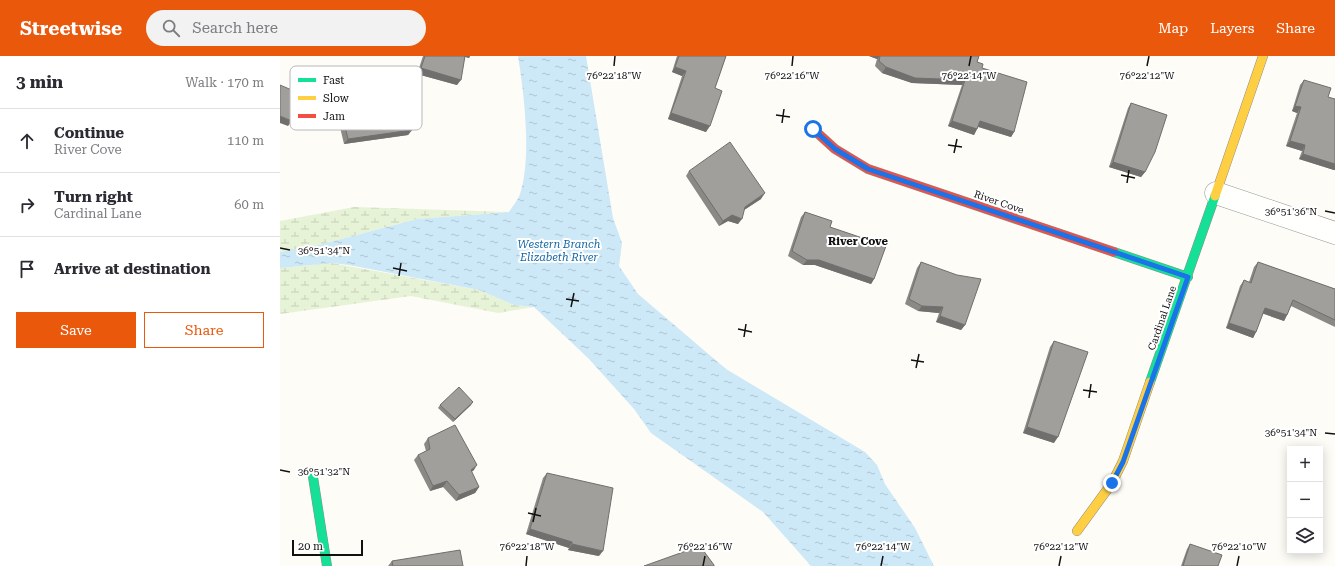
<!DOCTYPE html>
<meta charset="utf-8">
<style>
body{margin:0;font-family:"Roboto Serif",serif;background:#f2f2f3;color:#2b2b33}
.controls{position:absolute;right:12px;bottom:12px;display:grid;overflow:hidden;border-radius:0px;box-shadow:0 2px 10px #0003}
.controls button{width:36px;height:36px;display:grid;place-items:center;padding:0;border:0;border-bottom:1px solid #e1e1e2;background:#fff;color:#2b2b33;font:20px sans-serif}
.scale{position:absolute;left:12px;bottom:10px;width:71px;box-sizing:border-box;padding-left:4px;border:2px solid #111;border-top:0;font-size:11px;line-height:14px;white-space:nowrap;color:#111;-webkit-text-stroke:3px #fff;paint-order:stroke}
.stop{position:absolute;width:12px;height:12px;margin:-9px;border:3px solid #1a73e8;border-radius:50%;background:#fff}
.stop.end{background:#1a73e8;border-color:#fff;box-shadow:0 1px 4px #0008}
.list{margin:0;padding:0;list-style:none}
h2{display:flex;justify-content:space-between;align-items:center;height:52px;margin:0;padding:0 16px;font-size:17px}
h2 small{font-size:13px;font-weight:400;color:#7c7c81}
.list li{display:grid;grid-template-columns:26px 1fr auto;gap:12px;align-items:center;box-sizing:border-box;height:64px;padding:0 16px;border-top:1px solid #e1e1e2}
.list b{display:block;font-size:15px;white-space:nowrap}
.list p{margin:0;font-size:13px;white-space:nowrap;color:#7c7c81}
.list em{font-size:13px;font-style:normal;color:#7c7c81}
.actions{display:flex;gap:8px;padding:12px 16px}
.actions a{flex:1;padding:9px 0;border:1px solid #ea580c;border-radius:0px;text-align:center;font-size:14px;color:#ea580c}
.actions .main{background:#ea580c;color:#fff}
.icon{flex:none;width:22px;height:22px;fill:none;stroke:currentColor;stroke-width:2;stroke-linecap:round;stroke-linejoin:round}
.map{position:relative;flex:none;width:1055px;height:510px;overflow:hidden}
header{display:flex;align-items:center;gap:24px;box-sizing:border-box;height:56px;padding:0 20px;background:#ea580c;color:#fff}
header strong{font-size:19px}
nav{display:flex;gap:22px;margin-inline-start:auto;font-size:14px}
.search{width:280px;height:36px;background:#f2f2f3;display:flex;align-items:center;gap:10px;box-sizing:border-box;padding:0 14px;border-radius:22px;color:#7c7c81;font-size:15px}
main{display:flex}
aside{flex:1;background:#fff}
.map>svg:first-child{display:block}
.wetland{fill:url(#wetland-marsh)}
.water{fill:url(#water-ripples)}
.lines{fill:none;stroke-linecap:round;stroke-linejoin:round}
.street-casing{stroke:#979795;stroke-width:23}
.fast-casing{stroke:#8e8d8b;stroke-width:10}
.slow-casing{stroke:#8e8d8b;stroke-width:10}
.jam-casing{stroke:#8e8d8b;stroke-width:10}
.street{stroke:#fffffe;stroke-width:22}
.fast{stroke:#16e098;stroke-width:9}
.slow{stroke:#ffcf43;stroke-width:9}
.jam{stroke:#f24e42;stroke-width:9}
.wall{fill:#8a8986}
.shaded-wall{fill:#716f6d}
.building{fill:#a19f9c;stroke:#716f6d}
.route{stroke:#1a73e8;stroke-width:5}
.ticks{fill:none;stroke:#111;stroke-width:1.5}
.labels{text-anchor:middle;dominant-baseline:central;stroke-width:4;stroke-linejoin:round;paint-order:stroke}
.street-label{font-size:10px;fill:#111;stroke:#fff}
.neighbourhood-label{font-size:11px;font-weight:bold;fill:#111;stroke:#fff}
.water-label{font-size:11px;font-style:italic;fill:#1768a6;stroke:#fff}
.key{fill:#fff;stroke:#b8b8b8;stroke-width:1}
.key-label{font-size:11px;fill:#111}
.ticks-label{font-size:10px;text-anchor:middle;fill:#111;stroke:#fff;stroke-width:4;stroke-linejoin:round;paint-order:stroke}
</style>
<header>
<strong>Streetwise</strong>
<div class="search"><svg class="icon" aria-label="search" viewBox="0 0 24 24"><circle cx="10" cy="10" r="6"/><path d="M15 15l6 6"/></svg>Search here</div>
<nav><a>Map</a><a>Layers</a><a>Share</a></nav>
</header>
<main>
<aside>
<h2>3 min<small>Walk · 170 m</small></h2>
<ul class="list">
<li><svg class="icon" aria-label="ahead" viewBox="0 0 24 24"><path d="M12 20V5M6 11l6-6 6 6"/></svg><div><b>Continue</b><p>River Cove</p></div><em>110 m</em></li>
<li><svg class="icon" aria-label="right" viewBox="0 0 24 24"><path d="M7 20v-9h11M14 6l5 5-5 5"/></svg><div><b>Turn right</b><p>Cardinal Lane</p></div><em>60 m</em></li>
<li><svg class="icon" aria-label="arrive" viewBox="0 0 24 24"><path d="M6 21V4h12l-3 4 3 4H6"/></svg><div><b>Arrive at destination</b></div></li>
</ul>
<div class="actions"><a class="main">Save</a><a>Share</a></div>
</aside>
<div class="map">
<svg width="1055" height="510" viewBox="0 0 1055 510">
<defs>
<pattern id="wetland-marsh" width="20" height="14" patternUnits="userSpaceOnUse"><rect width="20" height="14" fill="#e7f3d7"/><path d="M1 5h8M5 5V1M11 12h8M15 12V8" fill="none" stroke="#c5cfb8"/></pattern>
<pattern id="water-ripples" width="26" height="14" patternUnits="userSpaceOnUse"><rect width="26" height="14" fill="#cde8f7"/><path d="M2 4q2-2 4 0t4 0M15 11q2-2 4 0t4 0" fill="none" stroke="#afc6d3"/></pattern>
</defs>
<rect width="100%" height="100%" fill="#fdfcf7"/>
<path class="wetland" d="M74,151L229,156L137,163L39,189L0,196V165Z
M52,207L199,234L234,249L254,251L218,257L131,240L0,258V212Z"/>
<path class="water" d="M238,0H306L333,162L342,187L339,210L358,238L446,313L585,396L597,409L605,428L635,472L654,510H531L483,456L371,377L354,353L309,303L254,251L234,249L199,234L69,209L52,207L0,212V196L39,189L137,163L229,156C232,151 238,144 240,138C252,101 244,38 238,0Z"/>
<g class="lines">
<defs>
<path id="street" d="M936,137L1055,177"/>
<path id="fast" d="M834,196L908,221
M870,326L935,140
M33,421L47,510"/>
<path id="slow" d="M935,140L983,0
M797,475L832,427L843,405L870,326"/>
<path id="jam" d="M533,73L555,93L588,113L834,196"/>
</defs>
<use href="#street" class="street-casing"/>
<use href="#fast" class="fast-casing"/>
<use href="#slow" class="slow-casing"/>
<use href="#jam" class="jam-casing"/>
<use href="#street" class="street"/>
<use href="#fast" class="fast"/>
<use href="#slow" class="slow"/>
<use href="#jam" class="jam"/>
</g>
<path class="wall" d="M143,0H190L189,2L185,1L177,29L137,18Z
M397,0H446L435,32L426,76L388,63L402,20L392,16Z
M589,0H699L697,6L702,12L734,76L731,81L698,71L694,79L668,70L682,29L632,27L602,17L595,10L597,3Z
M1024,24L1048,41L1054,114L1019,103L1022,95L1006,90L1017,57L1012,55L1020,29Z
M95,31L132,74L128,79L64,88L54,46L58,41L94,33Z
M851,47L865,116L861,121L829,111L848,52Z
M409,115L481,143L464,154L458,168L448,165L439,170L406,120Z
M525,156L550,171L594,223L591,228L535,209H523L508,200L521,161Z
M641,206L685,269L681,274L656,266L659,257L638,255L625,248L637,212Z
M978,206L1055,233V271L1011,250L1007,259L1004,265L983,257L976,276L973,282L946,272L960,230L964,224L969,226L974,211Z
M774,285V387L743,377L770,291Z
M160,349H191L173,366L158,352Z
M148,382L194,414L191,416L199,431L195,437L176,445L163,431L150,435L134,404L138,399L146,395L144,388Z
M267,417L319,500L288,494L289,492L246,478L263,422Z
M910,488L938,510H901L907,493Z
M112,505L183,510H108Z"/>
<path class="shaded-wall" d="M183,0H190L189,2Z
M589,0H600L597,3Z
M395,11L406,15L402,20L392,16Z
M606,11L685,24L682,29L632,27L602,17Z
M141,12L181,24L177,29L137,18Z
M1015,50L1021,51L1017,57L1012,55Z
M391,57L430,70L426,76L388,63Z
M0,60L12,65L8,70L0,67Z
M672,65L697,73L694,79L668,70Z
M700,65L734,76L731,81L696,70Z
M132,74L128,79L64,88L68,83Z
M1010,85L1025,89L1022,95L1006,90Z
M1023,98L1055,108V114H1054L1019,103Z
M833,106L865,116L861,121L829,111Z
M485,137L481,143L461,156L465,151Z
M452,159L462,163L458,168L448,165L439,170L443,165Z
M527,204H539L594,223L591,228L535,209H523Z
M642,250L663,251L659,257L638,255Z
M985,252L1007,259L1004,265L981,257Z
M660,260L685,269L681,274L656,266Z
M949,267L976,276L973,282L946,272Z
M193,346L191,349L173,366L175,363Z
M747,371L778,381L774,387L743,377Z
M197,409L194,414L187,419L191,414Z
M167,425L163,431L150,435L153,430Z
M199,431L195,437L176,445L179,439Z
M250,473L292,486L289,492L246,478Z
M292,488L323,495L319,500L288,494Z"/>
<path class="building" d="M145,0H185L181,24L141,12Z
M399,0H446L435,32L442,35L430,70L391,57L406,15L395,11Z
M600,0H699L697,6L703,8L702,12L747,26L734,76L700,65L697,73L672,65L685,24L635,22L606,11L599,5Z
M125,24L132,74L68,83L58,41L96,32L95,31Z
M1024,24L1051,32L1048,41L1055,43V108L1023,98L1025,89L1010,85L1021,51L1015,50Z
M0,29L21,38L12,65L0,60Z
M851,47L887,59L875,96L865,116L833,106Z
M450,86L485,137L465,151L462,163L452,159L443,165L409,115Z
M525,156L552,165L550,171L606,190L594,223L539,204H527L512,195Z
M641,206L677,219L701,223L685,269L660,260L663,251L642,250L629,243Z
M978,206L1055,233V264L1013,244L1007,259L985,252L976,276L949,267L964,224L971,227Z
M774,285L808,296L778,381L747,371Z
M179,331L193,346L175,363L160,349Z
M175,369L197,409L191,414L199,431L179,439L167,425L153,430L138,399L150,393L148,382Z
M267,417L333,432L323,495L292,488V486L250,473Z
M910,488L942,499L938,510H903Z
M420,490L434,509V510H364Z
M180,494L183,510H113L112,505Z"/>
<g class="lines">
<path class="route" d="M533,73L555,93L588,113L908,221L843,406L832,427"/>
</g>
<path class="ticks" d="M334,10L335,0M512,10L513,0M689,10L691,0M867,10L869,0M496,59L510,61M502,67L504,53M668,89L682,91M674,97L677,83M841,119L855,122M847,127L849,114M1045,155L1055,157M0,192L10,194M113,212L127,215M119,220L121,207M286,243L299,245M291,251L294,237M458,273L472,276M464,281L466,268M631,304L644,306M636,312L639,298M803,334L817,336M809,342L811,328M1045,377L1055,378M0,414L10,416M248,457L261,460M253,466L256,452M246,510L247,500M423,510L425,500M601,510L603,500M779,510L781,500M957,510L959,500"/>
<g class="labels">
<g class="street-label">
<text transform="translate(719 146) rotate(19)">River Cove</text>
<text transform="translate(882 262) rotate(-71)">Cardinal Lane</text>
</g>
<g class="neighbourhood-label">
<text x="578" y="185">River Cove</text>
</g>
<g class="water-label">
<text x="279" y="188">Western Branch<tspan x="279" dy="13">Elizabeth River</tspan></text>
</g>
</g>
<rect x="10" y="10" width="132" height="64" rx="6" class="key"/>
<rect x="18" y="22" width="18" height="4" fill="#16e098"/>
<rect x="18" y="40" width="18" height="4" fill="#ffcf43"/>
<rect x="18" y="58" width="18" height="4" fill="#f24e42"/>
<g class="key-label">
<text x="43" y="28">Fast</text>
<text x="43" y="46">Slow</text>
<text x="43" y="64">Jam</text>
</g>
<g class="ticks-label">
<text x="334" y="23">76°22'18"W</text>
<text x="512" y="23">76°22'16"W</text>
<text x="689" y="23">76°22'14"W</text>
<text x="867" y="23">76°22'12"W</text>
<text x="1011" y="159">36°51'36"N</text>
<text x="44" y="198">36°51'34"N</text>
<text x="1011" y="380">36°51'34"N</text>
<text x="44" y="419">36°51'32"N</text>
<text x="247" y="494">76°22'18"W</text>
<text x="425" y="494">76°22'16"W</text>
<text x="603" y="494">76°22'14"W</text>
<text x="781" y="494">76°22'12"W</text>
<text x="959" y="494">76°22'10"W</text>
</g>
</svg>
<div class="controls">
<button>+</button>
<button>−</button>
<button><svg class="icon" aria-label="layers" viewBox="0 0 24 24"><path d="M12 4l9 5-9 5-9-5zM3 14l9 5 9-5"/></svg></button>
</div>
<div class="scale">20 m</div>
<div class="stop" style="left:533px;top:73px"></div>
<div class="stop end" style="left:832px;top:427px"></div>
</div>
</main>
